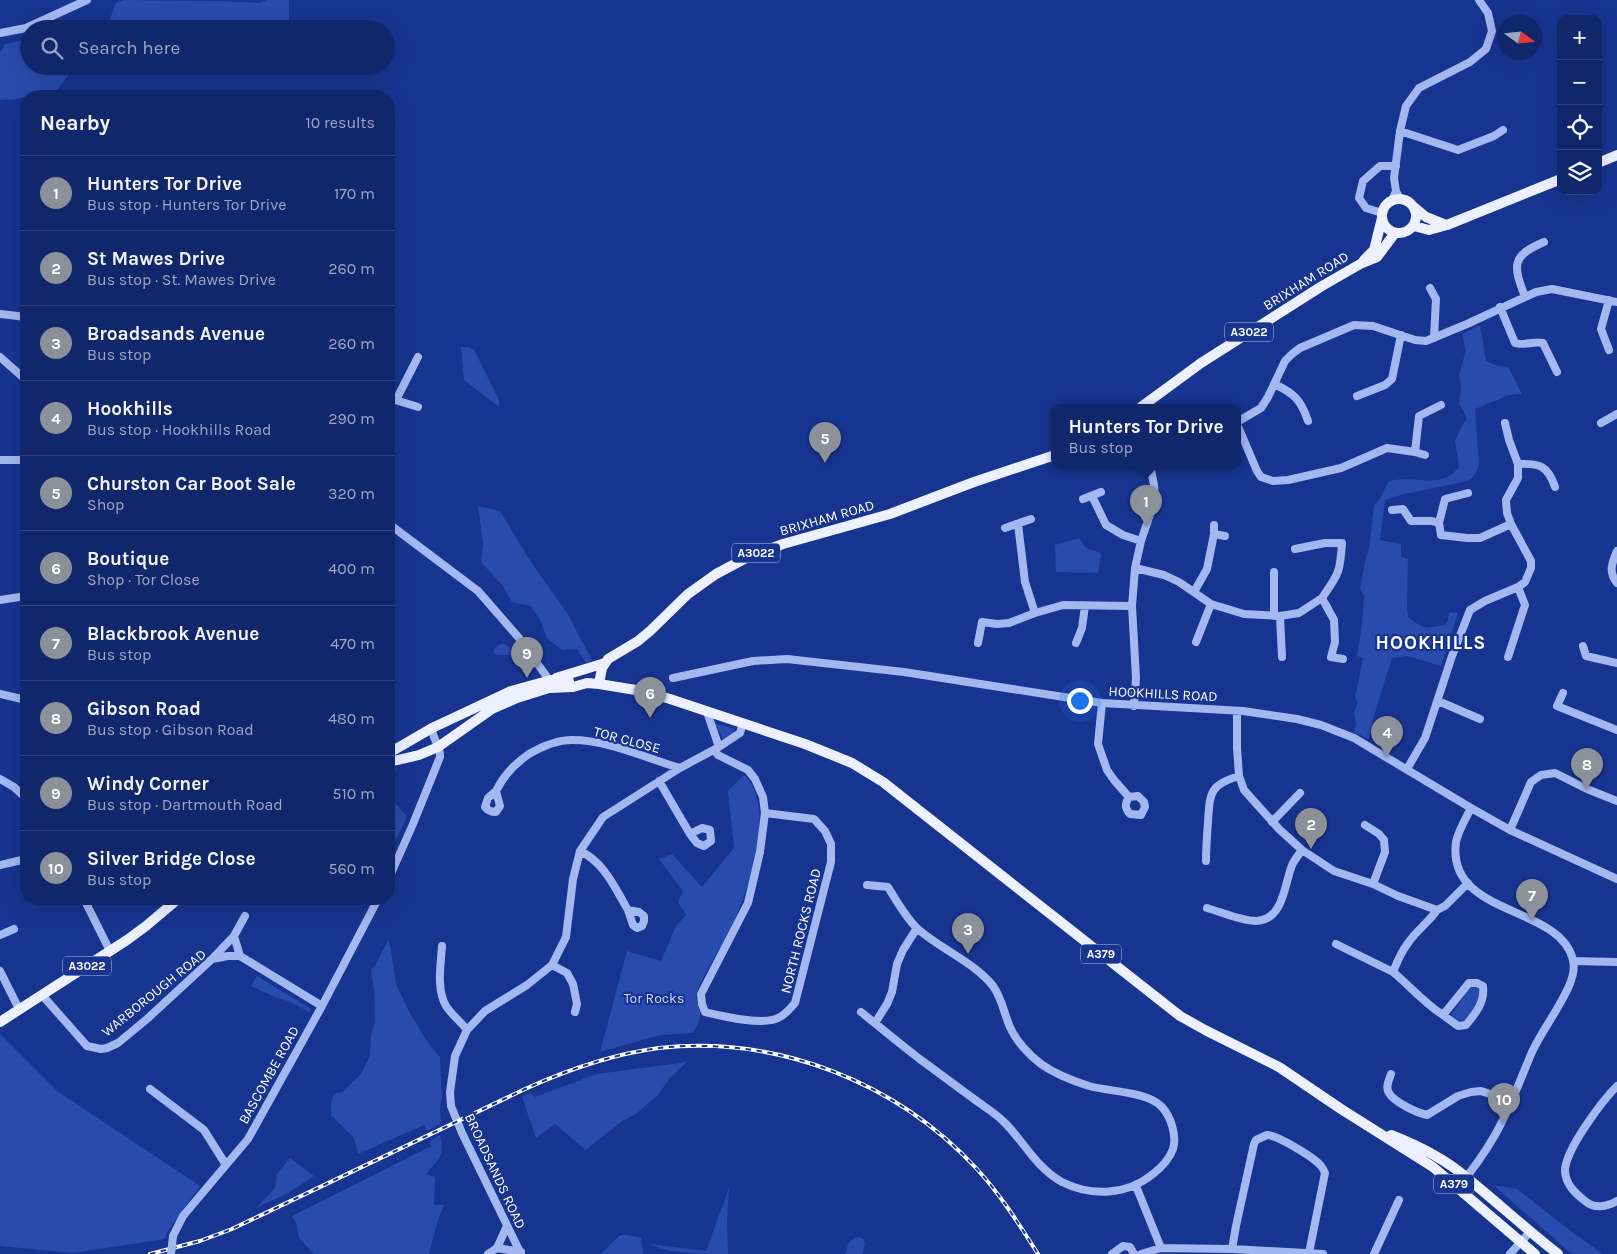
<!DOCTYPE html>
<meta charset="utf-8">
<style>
body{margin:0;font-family:Karla,sans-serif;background:#1e3374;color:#f1f3f6}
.controls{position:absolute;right:15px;top:15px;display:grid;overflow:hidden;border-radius:10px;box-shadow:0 5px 20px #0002}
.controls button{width:45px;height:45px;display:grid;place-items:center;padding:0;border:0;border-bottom:1px solid #30447f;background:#11276c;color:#f1f3f6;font:25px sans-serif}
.compass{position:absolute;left:1497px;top:15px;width:45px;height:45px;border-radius:50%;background:#11276c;box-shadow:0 5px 20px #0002;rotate:105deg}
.you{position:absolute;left:1079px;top:700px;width:18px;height:18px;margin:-12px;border:4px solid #fff;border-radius:50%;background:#1a73e8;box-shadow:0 0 0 8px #1a73e833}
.badge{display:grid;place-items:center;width:32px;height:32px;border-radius:50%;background:#8c9099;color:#fff;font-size:16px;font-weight:700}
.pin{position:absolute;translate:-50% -41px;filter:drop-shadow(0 1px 2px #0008)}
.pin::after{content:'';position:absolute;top:26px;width:18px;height:15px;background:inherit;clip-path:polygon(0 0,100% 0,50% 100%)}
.popup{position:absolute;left:1051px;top:404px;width:190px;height:65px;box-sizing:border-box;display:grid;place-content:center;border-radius:10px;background:#11276c;filter:drop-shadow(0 1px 4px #0005);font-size:16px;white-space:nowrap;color:#9ca5c2}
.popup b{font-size:19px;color:#f1f3f6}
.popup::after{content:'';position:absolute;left:50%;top:100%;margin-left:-10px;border:10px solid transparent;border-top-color:#11276c}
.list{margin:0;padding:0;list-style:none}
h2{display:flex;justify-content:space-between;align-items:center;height:65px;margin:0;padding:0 20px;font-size:21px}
h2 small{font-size:16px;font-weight:400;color:#9ca5c2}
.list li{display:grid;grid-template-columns:32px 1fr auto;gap:15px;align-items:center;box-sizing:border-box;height:75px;padding:0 20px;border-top:1px solid #30447f}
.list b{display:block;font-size:19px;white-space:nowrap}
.list p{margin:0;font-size:16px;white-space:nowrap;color:#9ca5c2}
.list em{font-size:16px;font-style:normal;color:#9ca5c2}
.icon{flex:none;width:28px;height:28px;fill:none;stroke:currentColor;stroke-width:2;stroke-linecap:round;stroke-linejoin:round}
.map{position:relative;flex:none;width:1617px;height:1254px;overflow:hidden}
.search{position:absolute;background:#11276c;box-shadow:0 5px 20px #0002;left:20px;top:20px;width:375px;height:55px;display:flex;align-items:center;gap:12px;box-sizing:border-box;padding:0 18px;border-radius:28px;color:#9ca5c2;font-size:19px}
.panel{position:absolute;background:#11276c;box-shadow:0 5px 20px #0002;left:20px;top:90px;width:375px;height:815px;border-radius:20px}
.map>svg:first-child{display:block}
.green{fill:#294bae}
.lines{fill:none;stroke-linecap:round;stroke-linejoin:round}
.minor{stroke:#a3b7f0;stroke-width:8}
.major{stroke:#ecf0ff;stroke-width:10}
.rail-casing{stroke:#fff;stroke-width:4}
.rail{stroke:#173490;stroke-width:2;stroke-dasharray:5.5;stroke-linecap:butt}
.minor-bridge{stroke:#a3b7f0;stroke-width:8}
.labels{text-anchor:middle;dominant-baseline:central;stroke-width:4.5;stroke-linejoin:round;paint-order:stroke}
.shield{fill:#173490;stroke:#b9c2de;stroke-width:1}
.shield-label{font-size:12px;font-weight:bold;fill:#fff}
.street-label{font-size:14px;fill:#fff;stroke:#173490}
.park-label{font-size:14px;fill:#cad7fb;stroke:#173490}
.district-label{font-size:19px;font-weight:bold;letter-spacing:1px;fill:#fff;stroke:#173490}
</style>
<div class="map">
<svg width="1617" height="1254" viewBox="0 0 1617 1254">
<rect width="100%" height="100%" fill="#173490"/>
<path class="green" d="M124,0L218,1L259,3L267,0H287L289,1V29H106L116,3Z
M29,39V66H75L57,90L16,99L0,100V53L5,44Z
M1480,325L1486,361L1498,366L1508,367L1522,394L1509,395L1475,409L1479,465L1474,476L1468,481L1404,494L1385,500L1380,540L1401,544V557L1408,559L1407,607L1408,617L1414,622L1426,628L1445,625L1448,620L1449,612L1458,613L1441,666L1407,656L1392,658C1384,685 1374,711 1369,739L1354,732L1356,725L1354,712L1358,702L1355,698L1363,658L1357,656L1362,625L1364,595L1360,589L1366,557L1369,550L1374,505L1380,499L1388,482C1412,473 1440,492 1459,467L1455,441L1460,430L1467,418L1459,403L1461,386L1459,375L1466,350L1462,334Z
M461,347H469L474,350L500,402L499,407L464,380Z
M478,506L500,511L529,559L567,613L592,660L586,663L577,649L562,650L547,638L540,620L531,606L516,603L511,601L503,586L481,562L483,543Z
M1079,538L1086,548L1101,553L1098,573L1056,572L1055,545Z
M503,643L508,646L513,655H496L493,652L497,646Z
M715,723L734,729V733L723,739Z
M396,768C394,777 390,796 396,804C399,809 404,812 407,817L397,838L389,831V771Z
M744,775C778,806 748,892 731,928C722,945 712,961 703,978C701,983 698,988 697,992C695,999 700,1007 700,1015C700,1021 696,1027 693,1033L660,1035L600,1052L627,951L661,961L676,926L686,915L678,902L683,891L659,859L672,854L702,887L734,848L728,791Z
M388,940L391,950L396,984L411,1015L428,1043L440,1057L442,1096L440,1110L441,1123L427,1131L424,1125L358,1154L354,1138L331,1115V1102L334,1094L342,1092L361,1074L370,1055L371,1035L375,1022L374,991L371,969L375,966Z
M257,976L311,1009L309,1012L291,1002L275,997L251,986Z
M1471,986L1477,987L1480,990C1478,1002 1472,1023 1456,1021L1453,1019L1452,1014Z
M0,1034L57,1091L200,1186L167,1232L165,1239L73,1253L0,1246Z
M687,1062L670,1078L657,1096L636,1114L622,1121L586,1150L555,1124L536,1138L522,1097L530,1093L535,1097L597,1074Z
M440,1135C446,1154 438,1160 426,1174L435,1177L434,1205H444L437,1223L429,1254H314L299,1238L297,1225L292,1216L431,1146L430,1141Z
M290,1158L314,1176L288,1193L256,1208L275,1188L277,1174Z
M1493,1185L1517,1189L1572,1232L1603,1254H1572Z
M729,1188L727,1222L728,1254C705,1254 667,1254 650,1244L706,1251Z
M620,1235H629L641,1238L643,1254H601Z
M856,1237C868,1237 865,1246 862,1254H845L849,1242Z"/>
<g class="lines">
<path class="minor" d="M0,33L26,28L87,0
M1400,131L1458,150L1494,136L1503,130
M1400,199L1396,191L1394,178L1400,131L1406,106L1419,88L1470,62L1486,49L1492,31L1488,13L1479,0
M1392,200L1396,191
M1382,213L1366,208L1359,198L1363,181L1380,166H1396
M1430,288L1436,299L1434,338
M1525,297C1513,265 1511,256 1544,242
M1500,307L1515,343C1524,346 1533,341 1543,343L1557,372
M0,314L26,317
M1609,350L1601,329L1609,300
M0,357L26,380
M1274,384C1294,393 1301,400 1308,421
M1357,396L1385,385L1392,379L1401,335
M389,398L418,407
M396,400L418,357
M1237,422L1261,408L1268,397L1285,361L1292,354L1300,348L1354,325L1373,326L1415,340L1426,341L1467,324L1536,292L1552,289L1617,302
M1601,423L1617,414
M1237,424L1257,471L1261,477L1273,481L1288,480L1341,468L1387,448L1415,452L1419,416L1441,405
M1415,452L1425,455
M0,460H26
M1518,464C1540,463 1548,466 1555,487
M1092,496L1106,525L1123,535L1141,541
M1083,499L1101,492
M1392,510L1403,509L1411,521H1432L1439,523L1441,535L1467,538H1480L1511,524
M1439,523L1445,499L1468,493
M389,524L478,591L519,638L547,677L549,685
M1018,524L1025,582L1035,613
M1005,528L1031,519
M1214,534L1225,536
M1295,549L1325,543H1342C1340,573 1339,573 1322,598
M1617,551C1612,563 1608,572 1617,583
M1135,568L1164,575L1179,582L1211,604L1244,614L1280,616L1299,613L1322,598L1334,620L1335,642L1331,657L1343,659
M1274,572V616
M1194,592L1207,569L1214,534V525
M0,600L26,596
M1280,616L1282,657
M1196,642L1211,604
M978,643L982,622L997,624L1009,623L1035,613L1063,605L1132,606
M1076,643L1082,628L1085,606
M1583,646L1586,656L1617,663
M1508,657L1525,605L1518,587
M673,678L753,661L787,659L904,672L1102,703L1243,711L1297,719L1321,725L1354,738L1471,808L1510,830L1617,879
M1563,693L1557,706L1617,730
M0,694L26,700
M1438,701L1480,719
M1102,703L1098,744L1107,770L1114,780L1129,797L1138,796L1144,802L1145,807L1141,815L1130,814C1124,808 1125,803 1129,797
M1134,706L1136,678L1132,606L1135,568L1141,541L1155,500L1154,485L1150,465
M1237,711V748L1239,776L1244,790L1279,829L1302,850L1334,871L1373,884L1398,896L1437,910L1445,906L1468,883
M719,747L740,733L743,723
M714,750L718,755L748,770L755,779L763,797L765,813L760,852L748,903L701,994L702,1004L705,1012C722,1016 762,1026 778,1018C785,1015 790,1009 795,1003L831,862V844L825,831L814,819L765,813
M1407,769L1425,738L1452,656L1470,610L1485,601L1518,587L1525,582L1531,568V561L1511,524L1507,513L1506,500L1518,478V464L1509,440L1505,423
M0,779L14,787L26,798
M659,781L690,834L697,843L704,846L711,841L710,830L702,828L690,834
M496,791L488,798L485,807C488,811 491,812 496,812L500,806L496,791C504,775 514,764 529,754C541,747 557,740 572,740C609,740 645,758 680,768
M1272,822L1300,793
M1365,825L1379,834L1384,840L1385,852L1373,884
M1510,830L1531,782L1541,775L1555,773L1587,789L1617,801
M580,851C604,862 615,888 628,910L639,912L644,916V921L642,926L637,928L633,925L628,910
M1206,861C1206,848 1207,835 1208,822C1210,793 1209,785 1239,776
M0,865L26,859
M389,878L413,824L440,757C441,746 432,739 432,728
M84,899L110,951
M1207,908C1221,912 1242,921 1256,921C1285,920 1284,882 1293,863C1296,858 1299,854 1302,850
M1437,910C1429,922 1416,931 1408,943C1401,952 1397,962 1393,972C1410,986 1424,1003 1443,1015L1469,983H1477L1483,986C1485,1002 1476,1013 1466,1025L1458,1026L1443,1015
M0,935L14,929
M234,936L240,956
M1336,944L1393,972
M442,946C441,964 436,989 446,1006C451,1014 461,1022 467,1030
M212,959L234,936L245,916
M1573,961L1617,962
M552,965L567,973L573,984L577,1004L575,1012
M0,971L19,1009
M42,995L87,1046L101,1049L107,1048L118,1043L147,1019L212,959L228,956H240L322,1006
M861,1012C881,1028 901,1045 921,1060C939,1073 956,1086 974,1099C983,1106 994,1112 1003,1121C1023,1140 1036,1168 1062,1182C1092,1197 1127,1195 1153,1174C1162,1167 1169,1160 1173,1149C1177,1136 1171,1117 1162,1107C1147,1091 1110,1092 1089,1086C1073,1081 1055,1074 1041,1064C1029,1055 1016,1041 1010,1027C1004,1014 1002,998 993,986C975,963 941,949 919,930C907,920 896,900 888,887L867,885
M875,1023L887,1004L892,992L897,964L903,950L917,928
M1391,1074C1389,1080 1385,1088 1389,1093C1394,1102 1417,1113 1427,1115L1458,1096L1471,1092L1481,1091L1511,1101
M1617,1086C1602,1101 1566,1149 1565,1170C1565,1184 1575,1193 1585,1201C1594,1209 1607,1207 1617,1201
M150,1089L204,1130L226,1165
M1136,1186L1161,1248
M1458,1187C1472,1171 1484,1154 1495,1135C1510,1109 1520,1080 1532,1052C1543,1029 1559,1009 1569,986C1572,979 1575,968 1573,960C1560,904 1446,917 1456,842C1458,831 1466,818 1471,808
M173,1236L183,1216L248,1139L322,1006L378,899
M497,1248L521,1252
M1232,1249L1236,1226L1254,1144L1256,1140L1267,1135C1277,1135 1315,1158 1321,1166C1322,1166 1325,1173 1325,1173L1309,1253
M488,1254L497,1248L507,1226
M521,1254L462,1133L451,1106L450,1092L455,1056L467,1030L485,1011L527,985L552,965L566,937L573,879L580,851L603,817L680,768L719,747L707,712
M1112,1254L1123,1246L1130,1247L1134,1254
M1141,1254L1161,1248L1232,1249L1323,1254
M1374,1254L1399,1200
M1510,1254L1530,1232"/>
<path class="major" d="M1598,163L1617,155
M1382 216a17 17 0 1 1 34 0a17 17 0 1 1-34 0Z
M1414,207L1426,217L1446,225
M1414,226L1429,230L1447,225L1561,179
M1364,260L1374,250L1382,218
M1141,407L1201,363L1322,286L1362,263L1377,257L1395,233
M556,678L605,663
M599,684L602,668L608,659L638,641L650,631L688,594L716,574L748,557L783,544L890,514L974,482L1055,455
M389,753L432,728L511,691L551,680L569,681
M389,762L419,755L438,747L492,709L517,698L549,688L573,687L587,683L599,684L642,691L670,699L805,744L852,763L883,782L1180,1016L1205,1030L1279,1067L1341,1109L1433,1167L1535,1254
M0,1022L127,940L146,926L178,899
M1391,1135C1417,1145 1445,1159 1467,1178C1498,1203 1527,1230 1558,1254"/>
<defs>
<path id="rail" d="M150,1254L200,1241L232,1229L525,1089C567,1070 613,1054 659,1048C777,1035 896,1082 976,1168C1000,1194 1019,1224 1038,1254"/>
</defs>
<use href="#rail" class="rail-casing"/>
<use href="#rail" class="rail"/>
<path class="minor-bridge" d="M171,1254L173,1236"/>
</g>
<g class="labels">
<g class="shield">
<rect x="1225" y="322.5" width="48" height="19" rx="4"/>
<rect x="732" y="543.5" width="48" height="19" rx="4"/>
<rect x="1081" y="944.5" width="40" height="19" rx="4"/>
<rect x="63" y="956.5" width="48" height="19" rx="4"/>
<rect x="1434" y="1174.5" width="40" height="19" rx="4"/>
</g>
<g class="shield-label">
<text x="1249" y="332">A3022</text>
<text x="756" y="553">A3022</text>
<text x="1101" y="954">A379</text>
<text x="87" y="966">A3022</text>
<text x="1454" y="1184">A379</text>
</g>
<g class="street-label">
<text transform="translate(1306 281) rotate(-32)">BRIXHAM ROAD</text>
<text transform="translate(827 518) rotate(-16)">BRIXHAM ROAD</text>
<text transform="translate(1163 694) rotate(3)">HOOKHILLS ROAD</text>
<text transform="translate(627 740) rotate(15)">TOR CLOSE</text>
<text transform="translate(801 931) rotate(-76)">NORTH ROCKS ROAD</text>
<text transform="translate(154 993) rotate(-39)">WARBOROUGH ROAD</text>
<text transform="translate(269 1075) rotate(-61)">BASCOMBE ROAD</text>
<text transform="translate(495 1171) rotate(65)">BROADSANDS ROAD</text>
</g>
<g class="park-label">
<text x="654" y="998">Tor Rocks</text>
</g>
<g class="district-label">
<text x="1431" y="643">HOOKHILLS</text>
</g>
</g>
</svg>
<div class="controls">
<button>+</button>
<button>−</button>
<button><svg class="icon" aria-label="locate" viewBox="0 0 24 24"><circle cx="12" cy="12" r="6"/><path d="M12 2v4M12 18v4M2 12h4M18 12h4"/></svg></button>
<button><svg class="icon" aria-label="layers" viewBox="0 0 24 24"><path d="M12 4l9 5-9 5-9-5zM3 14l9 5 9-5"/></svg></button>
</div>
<svg class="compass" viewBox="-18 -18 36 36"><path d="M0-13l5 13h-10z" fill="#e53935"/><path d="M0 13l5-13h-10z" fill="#9ca5c2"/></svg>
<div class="you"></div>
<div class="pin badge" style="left:1146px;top:526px">1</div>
<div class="popup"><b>Hunters Tor Drive</b>Bus stop</div>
<div class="pin badge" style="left:1311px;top:849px">2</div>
<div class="pin badge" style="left:968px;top:954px">3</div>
<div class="pin badge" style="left:1387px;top:757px">4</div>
<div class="pin badge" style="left:825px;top:463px">5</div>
<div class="pin badge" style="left:650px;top:718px">6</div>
<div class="pin badge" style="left:1532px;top:920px">7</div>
<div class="pin badge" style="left:1587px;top:789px">8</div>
<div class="pin badge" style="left:527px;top:678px">9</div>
<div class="pin badge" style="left:1504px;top:1124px">10</div>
<div class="search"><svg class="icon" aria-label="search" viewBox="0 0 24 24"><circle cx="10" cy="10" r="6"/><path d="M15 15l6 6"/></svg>Search here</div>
<section class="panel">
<h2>Nearby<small>10 results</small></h2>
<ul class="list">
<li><span class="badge">1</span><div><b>Hunters Tor Drive</b><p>Bus stop · Hunters Tor Drive</p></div><em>170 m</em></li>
<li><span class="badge">2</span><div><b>St Mawes Drive</b><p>Bus stop · St. Mawes Drive</p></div><em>260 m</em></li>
<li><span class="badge">3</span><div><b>Broadsands Avenue</b><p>Bus stop</p></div><em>260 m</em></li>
<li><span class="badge">4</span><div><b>Hookhills</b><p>Bus stop · Hookhills Road</p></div><em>290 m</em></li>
<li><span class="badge">5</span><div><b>Churston Car Boot Sale</b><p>Shop</p></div><em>320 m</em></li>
<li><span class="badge">6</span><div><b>Boutique</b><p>Shop · Tor Close</p></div><em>400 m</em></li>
<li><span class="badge">7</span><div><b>Blackbrook Avenue</b><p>Bus stop</p></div><em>470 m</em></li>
<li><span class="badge">8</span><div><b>Gibson Road</b><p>Bus stop · Gibson Road</p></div><em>480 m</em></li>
<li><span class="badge">9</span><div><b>Windy Corner</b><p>Bus stop · Dartmouth Road</p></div><em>510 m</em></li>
<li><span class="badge">10</span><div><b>Silver Bridge Close</b><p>Bus stop</p></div><em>560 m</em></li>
</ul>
</section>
</div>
